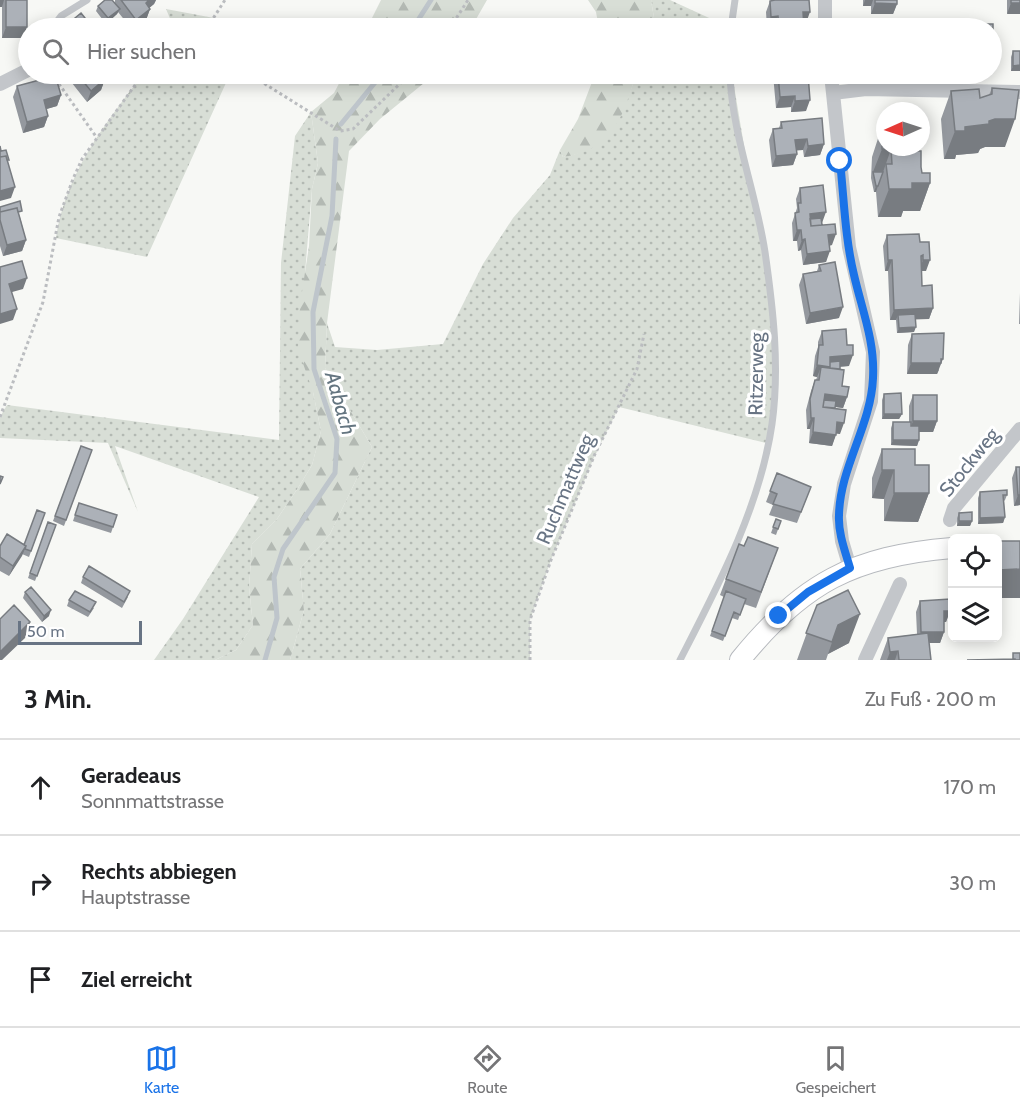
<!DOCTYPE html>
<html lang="de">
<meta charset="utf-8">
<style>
body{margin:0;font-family:Cabin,sans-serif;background:#f6f6f6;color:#202124}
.controls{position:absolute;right:18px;bottom:18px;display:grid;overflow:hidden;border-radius:9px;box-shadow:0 3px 15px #0003}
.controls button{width:54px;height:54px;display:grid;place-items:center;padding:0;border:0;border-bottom:2px solid #e0e0e0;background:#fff;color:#202124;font:30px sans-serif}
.compass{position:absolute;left:876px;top:102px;width:54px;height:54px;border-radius:50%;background:#fff;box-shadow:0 3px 15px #0003;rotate:267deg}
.scale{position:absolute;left:18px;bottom:15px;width:124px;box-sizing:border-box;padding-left:6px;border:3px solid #687484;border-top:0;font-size:16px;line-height:21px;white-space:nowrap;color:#687484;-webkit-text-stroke:4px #fff;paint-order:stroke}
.stop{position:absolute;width:18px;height:18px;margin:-14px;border:4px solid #1a73e8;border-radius:50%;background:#fff}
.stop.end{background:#1a73e8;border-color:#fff;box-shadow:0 2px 6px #0008}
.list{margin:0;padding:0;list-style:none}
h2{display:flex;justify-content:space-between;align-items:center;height:78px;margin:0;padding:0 24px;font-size:26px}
h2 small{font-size:20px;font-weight:400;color:#757577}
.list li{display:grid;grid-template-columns:39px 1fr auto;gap:18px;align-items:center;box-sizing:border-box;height:96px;padding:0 24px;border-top:2px solid #e0e0e0}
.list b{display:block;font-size:22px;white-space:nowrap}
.list p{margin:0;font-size:20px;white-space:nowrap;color:#757577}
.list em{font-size:20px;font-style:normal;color:#757577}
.icon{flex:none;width:33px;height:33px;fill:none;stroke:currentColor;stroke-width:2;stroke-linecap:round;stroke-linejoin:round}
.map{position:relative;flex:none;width:1020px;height:660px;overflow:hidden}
.search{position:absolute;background:#fff;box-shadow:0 3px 15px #0003;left:18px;right:18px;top:18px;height:66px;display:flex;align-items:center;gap:15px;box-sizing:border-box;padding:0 21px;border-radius:33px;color:#757577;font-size:22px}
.sheet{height:366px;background:#fff}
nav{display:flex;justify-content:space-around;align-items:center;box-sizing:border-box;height:84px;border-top:2px solid #e0e0e0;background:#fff;font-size:16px;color:#757577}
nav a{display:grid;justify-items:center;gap:3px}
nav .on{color:#1a73e8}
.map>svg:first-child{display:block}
.grass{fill:url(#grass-dots)}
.forest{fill:url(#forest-firs)}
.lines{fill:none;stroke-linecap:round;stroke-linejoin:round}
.stream{stroke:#bec5cb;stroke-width:5}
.secondary-casing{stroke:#b6b9be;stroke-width:22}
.path{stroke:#bbbdc0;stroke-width:3;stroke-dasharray:3 3;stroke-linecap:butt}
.lane{stroke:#c3c6ca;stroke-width:7}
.street{stroke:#c3c6ca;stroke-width:14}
.secondary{stroke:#fff;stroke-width:20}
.wall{fill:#94989e}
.shaded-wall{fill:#787c81}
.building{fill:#acb1b8;stroke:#787c81;stroke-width:1.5}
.route{stroke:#1a73e8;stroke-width:8}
.labels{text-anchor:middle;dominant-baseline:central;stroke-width:6;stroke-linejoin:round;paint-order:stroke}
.street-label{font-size:20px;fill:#687484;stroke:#fff}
.water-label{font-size:21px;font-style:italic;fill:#647580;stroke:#fff}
</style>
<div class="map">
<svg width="1020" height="660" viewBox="0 0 1020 660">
<defs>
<pattern id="grass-dots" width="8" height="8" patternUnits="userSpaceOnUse" patternTransform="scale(1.5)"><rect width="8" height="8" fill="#d8ded6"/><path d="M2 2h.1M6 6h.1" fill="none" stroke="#b3b9b3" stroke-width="1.8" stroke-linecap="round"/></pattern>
<pattern id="forest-firs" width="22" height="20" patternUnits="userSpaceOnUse" patternTransform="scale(1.5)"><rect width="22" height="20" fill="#d8ded6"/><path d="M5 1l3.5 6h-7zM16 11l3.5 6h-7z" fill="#b3b9b3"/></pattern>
</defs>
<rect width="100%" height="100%" fill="#f7f8f5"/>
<path class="grass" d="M651,0H670L731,28H650L654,18Z
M166,9L214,18L207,28H174Z
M143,74H230L147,257L56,238C65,174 105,124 143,74Z
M636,74H732L778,347L770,444L619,407L595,455L551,560L530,620V660H290L304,610L300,569L330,534L372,447L325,368L327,323L335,347L377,350L443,344L483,264L513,218L550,175L560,150L563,157C606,151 625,111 636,74Z
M311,112L318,163L312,189L305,273L313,392L321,431L312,465L298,488L277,519L252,544L249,587L253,625L236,650L215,660H154L183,619L259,497L115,446L138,512L108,443L0,438V417L7,405L279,440L281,263L295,136Z"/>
<path class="forest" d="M381,0H487L471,28H367Z
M588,0H651L654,18L650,28H599L596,12Z
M344,74H435L380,119L349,151L327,323L325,368L372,447L330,534L300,569L304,610L290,660H215L236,650L253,625L249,587L252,544L277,519L298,488L312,465L321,431L313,392L298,349L300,305L309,246L312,189L318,163L311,112L334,93Z
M595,74H636C623,117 613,150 563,157L560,150L578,119Z"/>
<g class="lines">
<path class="stream" d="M413,28L431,0
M341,124L382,74
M265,660L277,618L274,577L283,549L335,473L337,439L314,369L313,312L332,216L336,139"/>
<defs>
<path id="secondary" d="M740,660C802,583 854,556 952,548"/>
</defs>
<use href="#secondary" class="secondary-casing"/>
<path class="path" d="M207,28L225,0
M450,28L468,0
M52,74L97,138
M249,74L340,131L353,129L410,74
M0,417L43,302L59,217L73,179L82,159L143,74
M530,660V620L551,560L595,454L637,369L644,334"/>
<path class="lane" d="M52,28L61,16L87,0
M731,28L735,0
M680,660C718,586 760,507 772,424C780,367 773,308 765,252C756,192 732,134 730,74"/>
<path class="street" d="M825,0V28
M831,74L849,247L873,352L871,401L844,484L839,516L842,541L850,568
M0,84L28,70
M833,93L866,89L1020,92
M950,520L954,508L1020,429
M865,660L900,584"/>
<use href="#secondary" class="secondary"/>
</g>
<path class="wall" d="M0,0H27L23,38H2V7Z
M115,0H156L154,4L149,8L150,9L146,20L135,28H131L118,12L117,14L106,24L96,11L98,6L115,3Z
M863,0H897V4L893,14H871V6H863Z
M1007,0H1020L1007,14Z
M770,1L806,23H804V28H774V27L767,28L766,12Z
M69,23L93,28H68Z
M1013,51H1020V71H1011V57Z
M69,74H109L104,78L105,79L101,90L87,102L68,78Z
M773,74H814L813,78H808L806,111L791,112V107L776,108Z
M47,81L61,95L57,106L46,109L48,116L44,127L23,133L13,97L17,86Z
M992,88L1005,147H985L980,149L978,153L956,155L955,159H944L941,119L951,91L980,98L989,95Z
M884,120L917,151L922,173L930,183L920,211H903L901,217H878L876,192H874L871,178L872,157Z
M781,122L824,144L820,155L804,157L803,150H796L797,154L793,165L772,167L769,140L773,129L779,128Z
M800,188L822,223L832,245L829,246L826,262L803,265L801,250L798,251L797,241H793L792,223L797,208L796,199Z
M0,207L20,217L26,240L22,251L3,256L0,246Z
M887,235L920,242L926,271H921L922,286L933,308L929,319H915L914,332L897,333L896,320H890L888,271H885L883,246Z
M819,265L839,318L806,324L799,285L803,274L817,271Z
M1020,293V324H1019Z
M822,331L849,366L840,367L842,386L847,397L843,408L835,407L840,434L836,433L832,446L809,443L810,429H807L806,410L811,391L815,380H816L817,377L813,376L815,356L818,347V342Z
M912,334L939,370L937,374H907L908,345Z
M884,394L902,414L899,419H882V400Z
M913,395L937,421L933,432H919V440L917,446L891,445V428L893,422H909V406Z
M81,446L92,450L64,526L53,521Z
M882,449L915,465L929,493L918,522L884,521V499L872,498V478Z
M1016,467H1020V505L1014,506L1012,478Z
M777,473L811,487L797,523L769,515L773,505L766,502Z
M980,492L1007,495L1005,500L1004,501L1005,517L1003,523L978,524V498Z
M79,503L113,527L111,533L73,521Z
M45,513L29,557L22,554L9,576L0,571V546L24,545Z
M959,513L972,521L970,526H957V518Z
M776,519L781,521L776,535L771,533Z
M48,522L56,525L35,581L28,578Z
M739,544L744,546L778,548L756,608L744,604L738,620L732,618L723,641L710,636L724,597L720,595Z
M83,577L128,597L122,608L81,583Z
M25,592L49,616L42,622L23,598Z
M69,600L94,608L88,617L67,606Z
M920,601L950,611L946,622H944V632L940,643H929L931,660H880L888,638L917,634L916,612Z
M817,605L849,643L828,654L826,660H797Z"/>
<path class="shaded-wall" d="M0,0H4L2,7H0Z
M149,0H156L154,4L142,14L146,3Z
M865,0H873L871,6H863Z
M875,3L897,4L893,14H871Z
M1011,3H1020V14H1007Z
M120,9L117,14L106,24L108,18Z
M150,9L146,20L135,28H133L136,20Z
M803,12H810L806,23H799Z
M778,16L774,27L767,28L771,17Z
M6,27H27L23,38H2Z
M1020,65V71H1011L1013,66Z
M101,74H109L108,75L97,84Z
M805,74H814L813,78L803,79Z
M105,79L101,90L87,102L91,91Z
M61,95L57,106L40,111L44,100Z
M795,96L791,107L776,108L780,97Z
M810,100L806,111L791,112L795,101Z
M48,116L44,127L23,133L27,122Z
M995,119H1015L1005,147H985L980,149L978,153L956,155L955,159H944L955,131L965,127Z
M807,139L803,150L791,151L795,140Z
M824,144L820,155L804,157L808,146Z
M882,149H891L881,178L873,172Z
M797,154L793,165L772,167L776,156Z
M912,183H930L920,211H903L901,217H878L889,189Z
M876,186H878L876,192H874Z
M15,187L11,198L0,201V191Z
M826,212L822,223L808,225L810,214Z
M797,230H801L797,241H793Z
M836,234L832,245L824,246L828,235Z
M805,239L801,250L798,251L802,240Z
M26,240L22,251L3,256L7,245Z
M830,251L826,262L803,265L807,254Z
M888,260H892L888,271H885Z
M923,260H930L926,271H919Z
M27,278L23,289L5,294L9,284Z
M843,307L839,318L806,324L810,313Z
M933,308L929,319L899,320L898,315L896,320H890L894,310Z
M17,309L13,320L0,324V314Z
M916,327L914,332L897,333L899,328Z
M853,355L849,366L830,367L826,378L821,367L817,377L813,376L817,365L830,357Z
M941,359H943L937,374H907L911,363Z
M825,394L847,397L843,408L822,405Z
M884,414H902L899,419H882Z
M811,418H814L810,429H807Z
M913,421H937L933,432H909Z
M837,422L844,423L840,434L833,433Z
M813,432L836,435L832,446L809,443Z
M893,440H919L917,446L891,445Z
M882,470H894L884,499L872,498Z
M894,493H929L918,522L884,521Z
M1018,495H1020V505L1014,506Z
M1005,517L1003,523L978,524L980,518Z
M959,521H972L970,526H957Z
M26,546L22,556L9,576L13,566Z
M1020,569V598H998V570Z
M51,610L49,616L42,622L44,616Z
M944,611H950L946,622H940Z
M860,614L849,643L828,654L838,625Z
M30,622L25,638L2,660H0V652Z
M921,632H944L940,643H917Z
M898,651L895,660H887L890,652Z"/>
<path class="building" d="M6,0H27V27H6Z
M105,0H112L120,9L108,18L98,6Z
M121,0H149L146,3L150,9L136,20Z
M775,0H809L810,12H803L804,28H779L778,16L771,17L770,1Z
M875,0H897V4L875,3Z
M1011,0H1020V3H1011Z
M81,13L93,28H74L69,23Z
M100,24L103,28H95Z
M911,24H944V28H911Z
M961,24H993V56H992V28H961Z
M861,25H895V28H861Z
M1013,51H1020V65L1013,66Z
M77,74H101L105,79L91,91Z
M778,74H808L810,100L795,101V96L780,97Z
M47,78V81L56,78L61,95L44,100L48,116L27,122L17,86Z
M992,88L1019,90L1015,119H995L989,121V124L965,127V131H955L951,91L979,89L980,98L992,94Z
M822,118L824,144L808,146L807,139L795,140L797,154L776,156L773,129L782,128L781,122Z
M884,120L885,147H917V151H921V167L922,173H930V183H912V189H889L886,164H892L891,149H882V128H885Z
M0,146L1,151L6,150L9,160H7L6,156L0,157Z
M6,156L15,187L0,191V157Z
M873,172H883L878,186H876Z
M823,185L826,212L810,214L811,226L835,224L836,234L828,235L830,251L807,254L805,239L802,240L801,230H797L795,213L799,212L798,203H801L800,188Z
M20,201L22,211L18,212L17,208L0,212V207Z
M17,208L26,240L7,245L0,220V212Z
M821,218L822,225L811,226L810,219Z
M919,234L920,242H929L930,260H923V255L921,256L922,286L932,285L933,308L894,310L892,260H888L887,235Z
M22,261L27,278L9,284L17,309L0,314V267Z
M835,262L843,307L810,313L803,274L821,271L819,265Z
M915,314L916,327L899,328L898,315Z
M846,329L847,345H853V355L830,357V367L817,365L819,345H823L822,331Z
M944,333L943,359H941V363H911L912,334Z
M840,361V369L830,368V362Z
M821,367L844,370L842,386L849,387L847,397L825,394L823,407L846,410L844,423L837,422L836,435L813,432L814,418H811L810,399L815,380H819Z
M901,393L902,414H884V394Z
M913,395H937V421H913Z
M824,400L836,401L835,408L823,407Z
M893,422H911V426H919V440H893Z
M81,446L92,450L66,520L55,516Z
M882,449H915V465H929V493H894V470H882Z
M1016,467H1020V495H1018Z
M777,473L811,487L801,512L773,504L777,494L770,491Z
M0,476L3,477L0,484Z
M1007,490V495H1003L1005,517L980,518V492Z
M79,503L117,515L113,527L75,515Z
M37,510L45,513L31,551L25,549L26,546L24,545Z
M972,512V521H959V513Z
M776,519L781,521L778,529L773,527Z
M48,522L56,525L37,576L30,573Z
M7,534L26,546L13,566L0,557V546Z
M748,537L778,548L761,592L726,579L739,544L744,546Z
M998,541H1020V569L998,570Z
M89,566L130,591L124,602L83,577Z
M31,587L51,610L44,616L25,592Z
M848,590L860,614L838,625L832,642L806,633L817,605Z
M75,591L96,602L90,612L69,600Z
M726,591L746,599L740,615L734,612L725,636L712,631Z
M950,599V611H944V632H921L920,601Z
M14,605L30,622L0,652V619Z
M928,633L931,660H899L898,651L890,652L888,638Z
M1013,653H1020V660H1015V659H1013Z
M1015,659V660H967Z"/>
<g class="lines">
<path class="route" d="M779,616L808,592L850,568C845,551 838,533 839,515C840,467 871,426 873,378C875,341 862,310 854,275C845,238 844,199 840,161"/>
</g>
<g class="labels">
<g class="street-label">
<text transform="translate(756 374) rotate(-89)">Ritzerweg</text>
<text transform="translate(969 462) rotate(-51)">Stockweg</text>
<text transform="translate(565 489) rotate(-67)">Ruchmattweg</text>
</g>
<g class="water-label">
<text transform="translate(341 403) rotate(74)">Aabach</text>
</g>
</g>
</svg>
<div class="controls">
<button><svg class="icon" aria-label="locate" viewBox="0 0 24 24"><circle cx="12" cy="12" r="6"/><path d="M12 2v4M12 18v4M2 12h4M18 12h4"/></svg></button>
<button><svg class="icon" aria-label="layers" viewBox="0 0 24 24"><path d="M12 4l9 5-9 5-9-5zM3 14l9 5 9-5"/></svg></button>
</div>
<svg class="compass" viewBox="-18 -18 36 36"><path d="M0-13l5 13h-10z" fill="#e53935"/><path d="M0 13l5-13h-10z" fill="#757577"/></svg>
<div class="scale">50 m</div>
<div class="stop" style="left:840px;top:161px"></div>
<div class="stop end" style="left:779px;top:616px"></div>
<div class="search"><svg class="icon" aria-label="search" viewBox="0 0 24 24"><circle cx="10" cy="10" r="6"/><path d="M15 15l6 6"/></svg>Hier suchen</div>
</div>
<section class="sheet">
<h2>3 Min.<small>Zu Fuß · 200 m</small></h2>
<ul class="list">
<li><svg class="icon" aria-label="ahead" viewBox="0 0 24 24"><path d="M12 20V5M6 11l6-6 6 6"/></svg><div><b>Geradeaus</b><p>Sonnmattstrasse</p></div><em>170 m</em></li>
<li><svg class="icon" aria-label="right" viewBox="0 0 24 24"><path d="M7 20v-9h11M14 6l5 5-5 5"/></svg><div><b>Rechts abbiegen</b><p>Hauptstrasse</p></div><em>30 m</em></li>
<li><svg class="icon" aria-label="arrive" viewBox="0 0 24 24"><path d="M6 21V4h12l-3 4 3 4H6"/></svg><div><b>Ziel erreicht</b></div></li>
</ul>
</section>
<nav>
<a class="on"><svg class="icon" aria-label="map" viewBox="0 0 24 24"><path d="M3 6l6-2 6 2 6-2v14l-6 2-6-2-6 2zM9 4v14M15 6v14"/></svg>Karte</a>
<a><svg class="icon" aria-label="directions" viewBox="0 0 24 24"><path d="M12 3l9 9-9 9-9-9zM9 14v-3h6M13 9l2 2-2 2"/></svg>Route</a>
<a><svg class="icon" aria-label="saved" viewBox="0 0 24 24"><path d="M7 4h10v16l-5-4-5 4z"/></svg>Gespeichert</a>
</nav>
